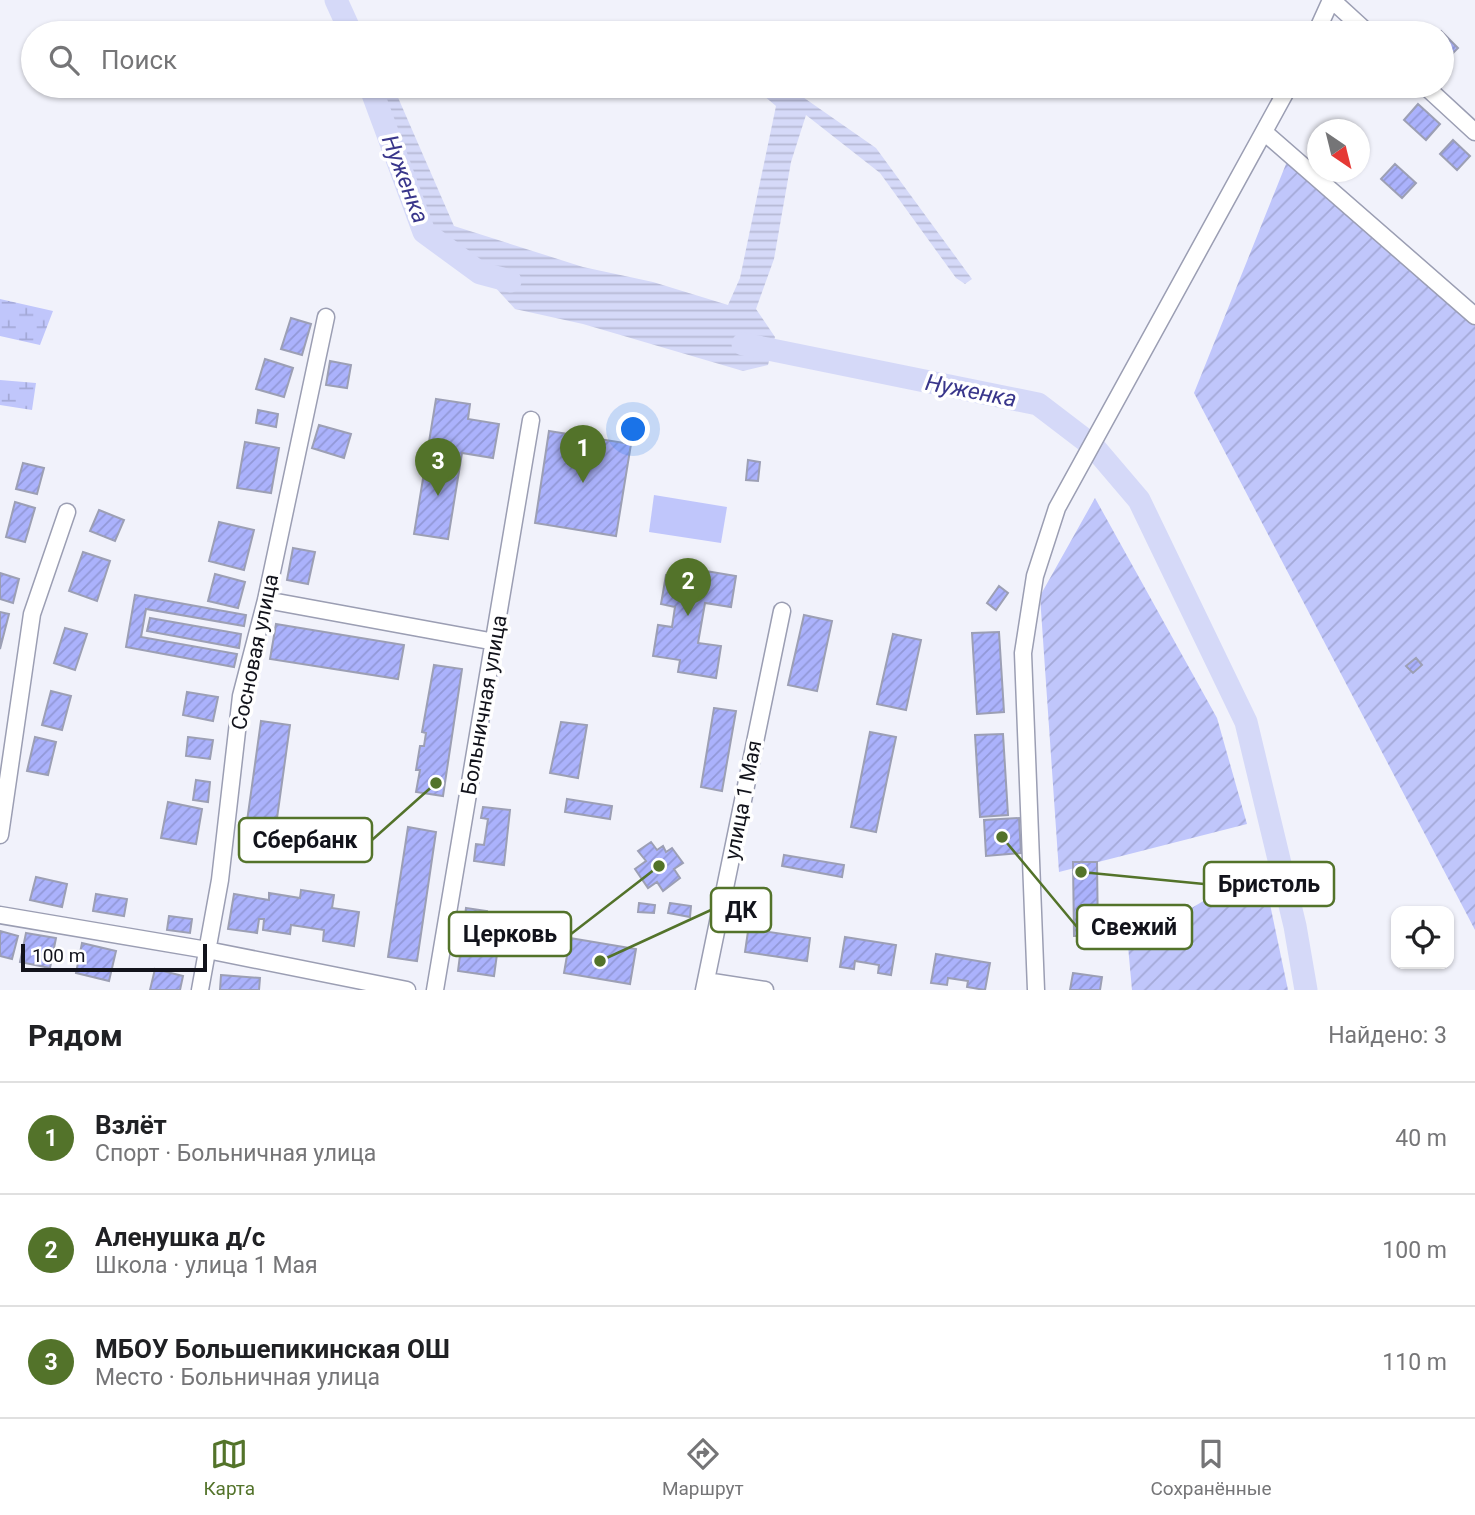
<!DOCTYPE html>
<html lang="ru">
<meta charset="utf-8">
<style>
body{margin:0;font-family:Roboto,sans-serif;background:#f2f2f2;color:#202124}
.controls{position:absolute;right:21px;bottom:21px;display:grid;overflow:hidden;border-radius:14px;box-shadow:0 2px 5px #0004}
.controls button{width:63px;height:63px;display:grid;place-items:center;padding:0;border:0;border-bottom:2px solid #e0e0e0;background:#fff;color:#202124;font:35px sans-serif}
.compass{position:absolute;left:1307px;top:119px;width:63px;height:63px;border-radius:50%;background:#fff;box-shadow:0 2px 5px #0004;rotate:145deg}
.scale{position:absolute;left:21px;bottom:18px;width:186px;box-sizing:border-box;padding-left:7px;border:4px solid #12131b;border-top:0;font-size:19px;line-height:24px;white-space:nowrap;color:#12131b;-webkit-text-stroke:5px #fff;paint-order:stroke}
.you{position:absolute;left:634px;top:430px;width:24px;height:24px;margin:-18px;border:5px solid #fff;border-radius:50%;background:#1a73e8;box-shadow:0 0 0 10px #1a73e833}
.badge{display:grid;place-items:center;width:46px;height:46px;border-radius:50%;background:#53732a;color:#fff;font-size:23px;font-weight:700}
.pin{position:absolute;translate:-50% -58px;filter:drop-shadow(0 2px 4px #0008)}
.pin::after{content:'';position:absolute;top:37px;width:24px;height:21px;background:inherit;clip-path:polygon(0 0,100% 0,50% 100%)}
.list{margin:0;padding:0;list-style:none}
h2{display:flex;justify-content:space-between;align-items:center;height:91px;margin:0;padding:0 28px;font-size:30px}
h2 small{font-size:23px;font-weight:400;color:#757577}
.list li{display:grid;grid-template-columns:46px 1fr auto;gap:21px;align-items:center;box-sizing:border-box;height:112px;padding:0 28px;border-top:2px solid #e0e0e0}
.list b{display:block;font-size:26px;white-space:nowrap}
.list p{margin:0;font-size:23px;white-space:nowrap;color:#757577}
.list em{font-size:23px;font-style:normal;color:#757577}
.icon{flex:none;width:38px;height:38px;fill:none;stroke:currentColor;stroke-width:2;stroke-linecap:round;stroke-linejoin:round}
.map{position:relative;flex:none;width:1475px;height:990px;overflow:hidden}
.search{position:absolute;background:#fff;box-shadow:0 2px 5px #0004;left:21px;right:21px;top:21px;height:77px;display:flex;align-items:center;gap:18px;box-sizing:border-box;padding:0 24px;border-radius:38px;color:#757577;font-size:26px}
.sheet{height:427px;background:#fff}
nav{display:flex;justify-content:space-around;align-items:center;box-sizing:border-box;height:98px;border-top:2px solid #e0e0e0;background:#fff;font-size:19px;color:#757577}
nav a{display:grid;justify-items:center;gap:4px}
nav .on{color:#53732a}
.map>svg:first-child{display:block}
.grass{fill:#c0c6fb}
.wetland{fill:url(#wetland-marsh)}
.garden{fill:url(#garden-furrows)}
.water{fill:url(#water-rules)}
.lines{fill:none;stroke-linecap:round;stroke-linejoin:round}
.river{stroke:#d5d9f8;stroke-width:23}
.building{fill:url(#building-hatch);stroke:#9c9fb4;stroke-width:2}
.minor-casing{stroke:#9b9eb3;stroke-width:19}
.minor{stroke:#fff;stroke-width:16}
.labels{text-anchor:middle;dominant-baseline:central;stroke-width:7;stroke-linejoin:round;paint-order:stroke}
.street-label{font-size:21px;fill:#12131b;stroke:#fff}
.water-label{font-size:23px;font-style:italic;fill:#39368b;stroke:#fff}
.leader{fill:none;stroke:#53732a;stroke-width:2.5}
.callout-dot{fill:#53732a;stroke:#fff;stroke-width:2.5}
.callout{fill:#fff;stroke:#53732a;stroke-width:2.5}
.callout-label{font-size:23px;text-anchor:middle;font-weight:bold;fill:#12131b}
</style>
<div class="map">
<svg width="1475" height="990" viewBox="0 0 1475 990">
<defs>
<pattern id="wetland-marsh" width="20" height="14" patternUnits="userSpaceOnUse" patternTransform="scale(1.75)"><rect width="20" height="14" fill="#c0c6fb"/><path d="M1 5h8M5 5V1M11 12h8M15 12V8" fill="none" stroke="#a4a9d7"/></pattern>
<pattern id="garden-furrows" width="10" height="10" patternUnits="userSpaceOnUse" patternTransform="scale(1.75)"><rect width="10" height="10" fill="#c0c6fb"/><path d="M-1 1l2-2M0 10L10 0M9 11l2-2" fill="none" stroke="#a4a9d7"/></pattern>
<pattern id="water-rules" width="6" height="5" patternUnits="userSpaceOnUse" patternTransform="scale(1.75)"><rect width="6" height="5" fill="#d5d9f8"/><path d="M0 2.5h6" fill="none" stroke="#b6b9d4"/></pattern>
<pattern id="building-hatch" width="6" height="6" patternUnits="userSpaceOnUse" patternTransform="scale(1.75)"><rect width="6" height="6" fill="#abb2fc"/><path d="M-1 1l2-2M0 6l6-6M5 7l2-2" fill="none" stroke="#9298d7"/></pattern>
</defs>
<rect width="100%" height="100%" fill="#f1f2fb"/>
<path class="grass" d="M654,495L727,507L721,543L649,532Z"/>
<path class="wetland" d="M0,299L53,311L40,345L0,336Z
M0,380L36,383L32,410L0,405Z"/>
<path class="garden" d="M1288,159L1475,323V930L1194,393Z
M1095,498L1217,718L1247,824L1059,872L1040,596Z
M1262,866L1288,990H1132L1128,946Z"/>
<path class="water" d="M349,30L710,32L712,33H349Z
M365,86H393L454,226L583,267L653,282L728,305L740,278L776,106L752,86H787L876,148L972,279L965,284L956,278L880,173L806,115L791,162L774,259L756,309L775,337L768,365L743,371L583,324L515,309L471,261L430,230Z"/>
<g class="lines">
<path class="river" d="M336,0L351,33
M370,86L424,232L480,273L510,281
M743,344L1038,404L1093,446L1139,500L1246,722L1295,926L1306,990"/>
</g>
<path class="building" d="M1441,31L1458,48L1442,64V33H1438Z
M1418,104L1440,124L1426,140L1404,120Z
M1453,140L1470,156L1457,170L1440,154Z
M1395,164L1416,183L1402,198L1381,179Z
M291,318L311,324L302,355L281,349Z
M265,359L293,368L284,397L256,389Z
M330,361L351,365L347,388L326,385Z
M436,399L470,404L468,419L499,424L493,458L462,453L448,539L414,534Z
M258,410L278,414L276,427L256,423Z
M319,425L351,434L344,458L312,448Z
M549,431L631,444L616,536L535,523Z
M245,442L279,448L271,493L237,488Z
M748,460L760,462L758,481L746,480Z
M23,463L44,468L37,494L16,489Z
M15,502L35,508L25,542L6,537Z
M99,510L124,520L115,541L90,531Z
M219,522L254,530L244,570L209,561Z
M293,548L315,552L308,584L287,580Z
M83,552L110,561L97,601L69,591Z
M700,570L736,576L731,607L705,603L698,643L721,646L716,678L678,672L680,660L653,656L658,625L672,627L675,607L661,604L666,575L698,580Z
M0,573L19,579L13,603L0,599Z
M215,574L245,582L238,608L208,601Z
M999,586L1008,593L996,610L987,603Z
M135,595L246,615L244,626L146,609L141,637L237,654L234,667L126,647Z
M0,612L9,614L0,649Z
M804,615L832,621L817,691L788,685Z
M150,618L241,634L239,648L147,631Z
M276,624L404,645L398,679L270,659Z
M65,628L87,634L75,670L54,663Z
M999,632L1004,712L977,714L972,633Z
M893,634L921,640L906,710L877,704Z
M1416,658L1422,665L1413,673L1406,666Z
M434,665L462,669L443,796L416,792L420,770H416L420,746H424L426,733L422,732Z
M51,691L71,696L62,730L42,725Z
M187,692L218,697L213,721L183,715Z
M714,708L736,711L722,791L701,787Z
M261,721L290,725L272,854L243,850Z
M561,722L587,725L578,778L550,773Z
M870,732L896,737L876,832L851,827Z
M1003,734L1008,815L980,817L975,735Z
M35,737L56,742L48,775L27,771Z
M188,737L213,740L210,759L186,756Z
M196,780L210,782L208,802L193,800Z
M567,799L612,806L610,819L565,812Z
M168,802L202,809L196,844L161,838Z
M483,807L510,810L504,865L474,861L476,844L484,845L488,819L481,818Z
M1019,818L1021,853L986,856L984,820Z
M408,827L436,832L417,961L388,957Z
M651,842L657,850L663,846L666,852L672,848L683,863L674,869L680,878L663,891L657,882L648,888L635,869L646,861L638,851Z
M784,855L844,865L842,877L782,866Z
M1073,862H1097L1098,936H1074Z
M36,877L67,884L62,907L30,900Z
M301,890L334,895L332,908L359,912L354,946L323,941L324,930L291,925L290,934L263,930L264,919H259L257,933L228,929L234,894L269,900V893L300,898Z
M96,894L127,899L124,916L93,911Z
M639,903L655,905L654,913L638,912Z
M670,903L691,906L690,917L668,913Z
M466,908L487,911L482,952L497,954L494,976L458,971Z
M751,911L771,914L769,932L810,938L807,961L745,952Z
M169,916L192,919L190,933L167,930Z
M0,931L18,936L12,959L0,956Z
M26,933L56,938L50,968L20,962Z
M845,937L896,945L891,975L878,973L879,965L855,961L854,969L840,967Z
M570,938L636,949L630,984L564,973Z
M82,943L116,951L109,981L76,973Z
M936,954L990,963L985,990L967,987L968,981L948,978L947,985L931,983Z
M155,969L183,976L180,990H150Z
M1073,973L1102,977L1100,990H1070Z
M221,975L260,978L259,990H220Z"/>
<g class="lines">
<defs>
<path id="minor" d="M1332,0L1368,33
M1316,33L1331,0
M1425,86L1475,132
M1264,132L1475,316
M266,600L495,642
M0,835L32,614L67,512
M0,915L207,950L407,990
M706,981L765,990
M200,990L220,880L241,696L266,600L326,317
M435,990L531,420
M704,990L782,611
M1036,990L1023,653L1035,576L1057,508L1289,86"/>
</defs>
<use href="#minor" class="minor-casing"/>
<use href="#minor" class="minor"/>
</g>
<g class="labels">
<g class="street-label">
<text transform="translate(255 652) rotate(-78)">Сосновая улица</text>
<text transform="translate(484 705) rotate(-80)">Больничная улица</text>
<text transform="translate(743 800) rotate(-79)">улица 1 Мая</text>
</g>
<g class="water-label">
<text transform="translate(405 179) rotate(69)">Нуженка</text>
<text transform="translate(971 391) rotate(11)">Нуженка</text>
</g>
</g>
<path class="leader" d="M436 783L372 840M1081 872L1204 884M600 961L711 910M1002 837L1077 927M659 866L571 934"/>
<g class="callout-dot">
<circle cx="436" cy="783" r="7"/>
<circle cx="1081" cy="872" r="7"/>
<circle cx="600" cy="961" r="7"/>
<circle cx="1002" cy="837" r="7"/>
<circle cx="659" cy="866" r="7"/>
</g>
<g class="callout">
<rect x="239" y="818" width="133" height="44" rx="7"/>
<rect x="1204" y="862" width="130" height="44" rx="7"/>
<rect x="711" y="888" width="60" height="44" rx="7"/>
<rect x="1077" y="905" width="115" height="44" rx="7"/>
<rect x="449" y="912" width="122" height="44" rx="7"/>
</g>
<g class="callout-label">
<text x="305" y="848">Сбербанк</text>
<text x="1269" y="892">Бристоль</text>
<text x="741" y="918">ДК</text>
<text x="1134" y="935">Свежий</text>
<text x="510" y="942">Церковь</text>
</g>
</svg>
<div class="controls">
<button><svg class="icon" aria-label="locate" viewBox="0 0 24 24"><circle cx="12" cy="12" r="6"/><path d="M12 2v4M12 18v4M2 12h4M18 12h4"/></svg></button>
</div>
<svg class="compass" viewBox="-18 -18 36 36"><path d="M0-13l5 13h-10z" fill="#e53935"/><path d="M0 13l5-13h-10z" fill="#757577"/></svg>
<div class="scale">100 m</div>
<div class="you"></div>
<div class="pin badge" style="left:583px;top:483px">1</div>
<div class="pin badge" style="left:688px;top:616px">2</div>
<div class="pin badge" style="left:438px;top:496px">3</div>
<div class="search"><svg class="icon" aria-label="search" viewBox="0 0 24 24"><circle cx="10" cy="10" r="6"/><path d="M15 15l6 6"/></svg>Поиск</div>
</div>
<section class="sheet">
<h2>Рядом<small>Найдено: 3</small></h2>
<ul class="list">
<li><span class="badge">1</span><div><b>Взлёт</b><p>Спорт · Больничная улица</p></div><em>40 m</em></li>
<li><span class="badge">2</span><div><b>Аленушка д/с</b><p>Школа · улица 1 Мая</p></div><em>100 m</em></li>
<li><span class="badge">3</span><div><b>МБОУ Большепикинская ОШ</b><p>Место · Больничная улица</p></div><em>110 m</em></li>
</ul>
</section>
<nav>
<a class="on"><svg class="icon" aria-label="map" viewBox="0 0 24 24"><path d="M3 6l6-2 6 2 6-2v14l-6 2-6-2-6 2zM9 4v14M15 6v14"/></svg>Карта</a>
<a><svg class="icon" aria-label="directions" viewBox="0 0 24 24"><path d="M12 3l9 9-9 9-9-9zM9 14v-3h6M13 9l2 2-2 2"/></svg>Маршрут</a>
<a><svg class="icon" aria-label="saved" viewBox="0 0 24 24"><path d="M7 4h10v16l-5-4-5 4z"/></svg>Сохранённые</a>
</nav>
